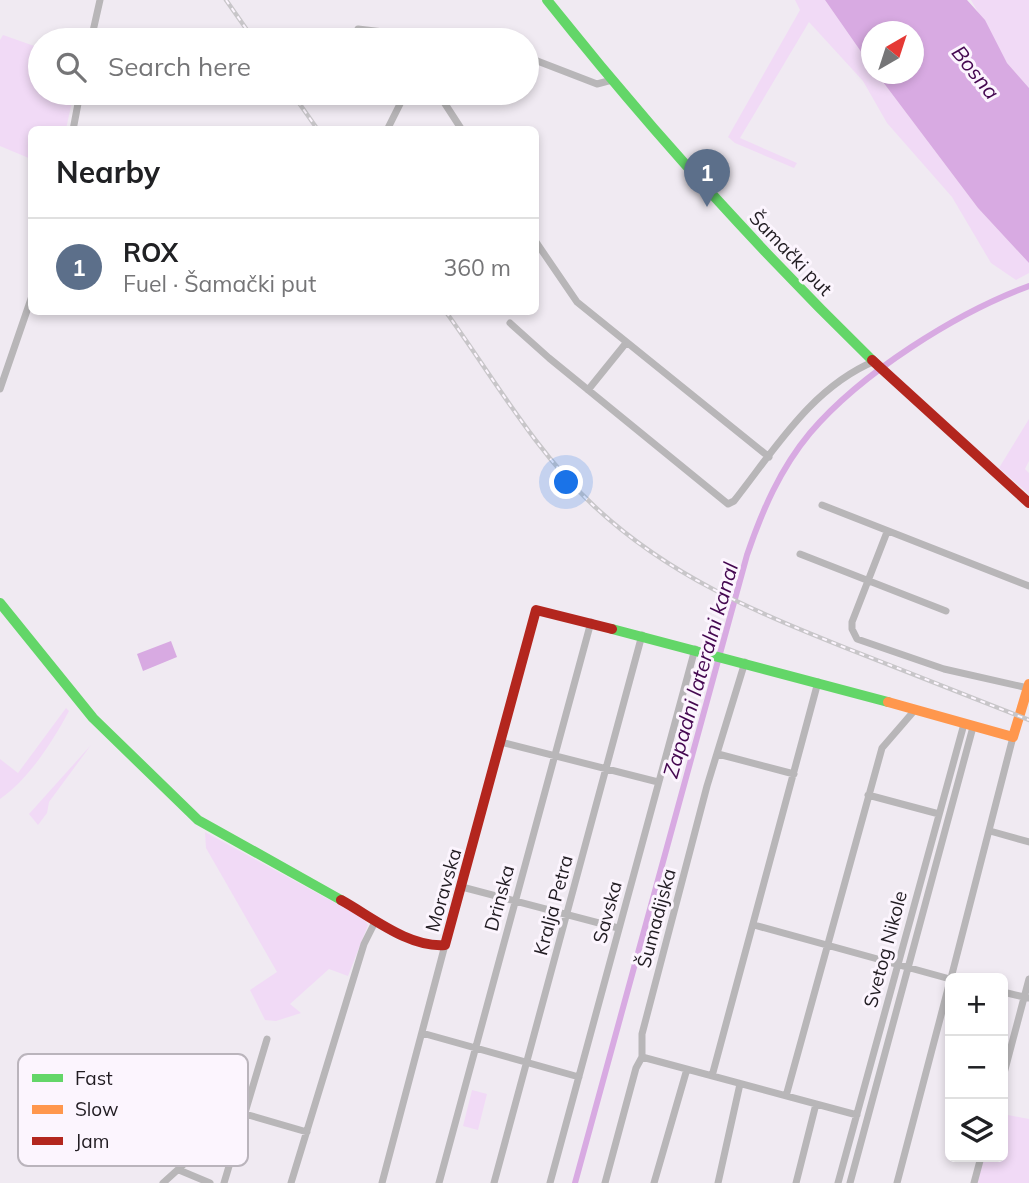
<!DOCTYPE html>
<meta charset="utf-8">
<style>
body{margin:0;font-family:Mulish,sans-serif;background:#f6f6f6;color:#202124}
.controls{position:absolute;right:21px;bottom:21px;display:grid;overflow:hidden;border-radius:10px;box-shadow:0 4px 10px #0003}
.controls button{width:63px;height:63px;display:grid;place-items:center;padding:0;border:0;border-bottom:2px solid #e0e0e0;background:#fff;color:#202124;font:35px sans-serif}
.compass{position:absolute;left:861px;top:21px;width:63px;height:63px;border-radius:50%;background:#fff;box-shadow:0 4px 10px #0003;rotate:39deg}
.you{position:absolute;left:567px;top:483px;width:24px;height:24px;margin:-18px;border:5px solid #fff;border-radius:50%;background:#1a73e8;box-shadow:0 0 0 10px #1a73e833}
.badge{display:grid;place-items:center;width:46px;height:46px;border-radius:50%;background:#1a73e8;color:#fff;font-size:23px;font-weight:700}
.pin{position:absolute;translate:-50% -58px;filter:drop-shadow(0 2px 4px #0008)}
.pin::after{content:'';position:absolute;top:37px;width:24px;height:21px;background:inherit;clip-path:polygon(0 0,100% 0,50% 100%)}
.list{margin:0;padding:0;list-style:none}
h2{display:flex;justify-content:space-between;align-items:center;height:91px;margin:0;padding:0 28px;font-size:30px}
h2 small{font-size:23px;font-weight:400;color:#757577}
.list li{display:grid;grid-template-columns:46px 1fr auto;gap:21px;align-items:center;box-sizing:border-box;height:98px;padding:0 28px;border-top:2px solid #e0e0e0}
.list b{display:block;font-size:26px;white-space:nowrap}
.list p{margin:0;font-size:23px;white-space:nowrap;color:#757577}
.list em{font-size:23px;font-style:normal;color:#757577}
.icon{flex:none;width:38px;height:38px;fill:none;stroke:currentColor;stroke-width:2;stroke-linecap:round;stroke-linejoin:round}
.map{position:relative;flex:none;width:1029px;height:1183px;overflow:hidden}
.search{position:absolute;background:#fff;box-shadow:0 4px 10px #0003;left:28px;top:28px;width:511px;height:77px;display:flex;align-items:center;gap:18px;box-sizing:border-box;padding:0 24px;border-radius:38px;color:#757577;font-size:26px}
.panel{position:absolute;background:#fff;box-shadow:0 4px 10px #0003;left:28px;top:126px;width:511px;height:189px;border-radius:10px}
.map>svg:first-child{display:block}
.green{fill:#f1daf6}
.water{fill:#d8aae2}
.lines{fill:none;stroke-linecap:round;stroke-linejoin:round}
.canal{stroke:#d8aae2;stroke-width:6}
.street{stroke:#b8b6b8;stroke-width:7}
.fast{stroke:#63d668;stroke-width:10}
.slow{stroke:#ff974d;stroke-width:10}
.jam{stroke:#b3261e;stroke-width:10}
.rail-casing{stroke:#c8c6c9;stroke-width:4.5}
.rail{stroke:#fcf5fe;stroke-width:2;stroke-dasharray:5;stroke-linecap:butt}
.labels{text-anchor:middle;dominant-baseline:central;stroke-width:6;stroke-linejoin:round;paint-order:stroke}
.street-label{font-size:19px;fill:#211c22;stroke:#fcf5fe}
.water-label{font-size:21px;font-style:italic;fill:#440750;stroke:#fcf5fe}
.key{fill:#fcf5fe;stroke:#bab4bc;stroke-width:2}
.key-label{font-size:19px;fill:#211c22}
</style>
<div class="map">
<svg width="1029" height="1183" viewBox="0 0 1029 1183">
<rect width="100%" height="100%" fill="#f0eaf2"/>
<path class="green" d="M795,0H825L871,66L872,74H877L978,208L1029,263V273L1016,280L991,263L952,197L887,123L863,81L809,22L740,138L797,163L794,168L735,143L728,137L800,10Z
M971,0H1029V88L1007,63Z
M3,35L40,48V93L73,97L66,129L32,130L31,159L0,146V40Z
M1029,419V461L1025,469L1029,473V494L999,468Z
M66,708L69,711C53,741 29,779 0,799V759L18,773Z
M91,745L49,802L47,813L38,825L29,814Z
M205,832L363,918L368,925L348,976L329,969L290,1004L301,1013L276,1021L265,1020L250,990L277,972L206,848Z
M472,1090L487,1094L478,1130L463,1126Z
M1003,1114L1029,1119V1183H976L984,1157H1003Z"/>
<path class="water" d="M825,0H967L985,20L1007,63L1029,88V263L978,208L877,74H914V32H872L871,66Z
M171,641L177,657L143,671L137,654Z"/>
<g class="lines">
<path class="canal" d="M575,1183L747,555C762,511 780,469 810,433C861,373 956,313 1029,286"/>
<path class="street" d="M91,40L100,0
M369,40L358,33V29L392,33L408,40
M422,40L435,38L460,40
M527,57L597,84L612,80
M438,93L462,130
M73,130L80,93
M387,130L402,100L401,93
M536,242L577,302L769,457
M510,323L549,358L728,504L734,501C775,449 812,387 875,361
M0,389L32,296
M588,390L626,343
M822,505L1029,586
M887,532L852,622V629L857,639L944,669L1028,688
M800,554L946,611
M501,742L658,782
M718,754L794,774
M868,795L939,814
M990,831L1029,842
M462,887L618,928
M754,925L950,979
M951,978L1013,737
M1003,992L1028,998
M422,1033L579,1077
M642,1057L857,1115
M712,1076L818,682
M1003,1077L1029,979
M786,1096L882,748L914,711
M245,1114L307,1132
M179,1170L210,1183
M163,1183L194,1155L222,1067
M224,1183L267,1039
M291,1183L364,944L376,920
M382,1183L445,945
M439,1183L591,622
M494,1183L642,635
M550,1183L695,649
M605,1183L636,1068L642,1057V1034L707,786L745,662
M654,1183L687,1069
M718,1183L740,1084
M796,1183L816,1104
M838,1183L964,724
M850,1183L973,727
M897,1183L950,981
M974,1183L981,1157"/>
<path class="fast" d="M547,0C648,127 756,247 872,360
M0,603L93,718L198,820L341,900
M612,629L888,702"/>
<path class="slow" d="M888,702L1013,737L1029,684"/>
<path class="jam" d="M872,360L1029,503
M341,900C372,917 409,948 445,945L536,610L612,629"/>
<defs>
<path id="rail" d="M226,0L254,40
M292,93L318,130
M446,312C493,377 535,451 594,506C670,577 756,612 851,650C911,673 970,697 1029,720"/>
</defs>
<use href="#rail" class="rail-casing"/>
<use href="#rail" class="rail"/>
</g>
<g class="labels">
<g class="street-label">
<text transform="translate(791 253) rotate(46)">Šamački put</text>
<text transform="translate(443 890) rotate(-74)">Moravska</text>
<text transform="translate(499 898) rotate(-75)">Drinska</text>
<text transform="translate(553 905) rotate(-75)">Kralja Petra</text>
<text transform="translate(607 912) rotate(-75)">Savska</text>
<text transform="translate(656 918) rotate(-75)">Šumadijska</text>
<text transform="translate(885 949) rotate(-75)">Svetog Nikole</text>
</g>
<g class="water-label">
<text transform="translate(976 72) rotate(51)">Bosna</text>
<text transform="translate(700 670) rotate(-74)">Zapadni lateralni kanal</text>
</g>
</g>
<rect x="18" y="1054" width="230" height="112" rx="10" class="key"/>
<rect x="32" y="1074" width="31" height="8" fill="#63d668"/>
<rect x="32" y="1105" width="31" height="9" fill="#ff974d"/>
<rect x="32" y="1137" width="31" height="8" fill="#b3261e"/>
<g class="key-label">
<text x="75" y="1085">Fast</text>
<text x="75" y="1116">Slow</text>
<text x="75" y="1148">Jam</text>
</g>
</svg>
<div class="controls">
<button>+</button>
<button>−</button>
<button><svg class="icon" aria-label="layers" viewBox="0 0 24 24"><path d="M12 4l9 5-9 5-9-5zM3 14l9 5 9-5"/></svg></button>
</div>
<svg class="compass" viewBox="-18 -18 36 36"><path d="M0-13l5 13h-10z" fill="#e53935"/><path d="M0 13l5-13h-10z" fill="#757577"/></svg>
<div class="you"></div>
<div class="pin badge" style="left:707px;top:207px;background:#5c6f8a">1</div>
<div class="search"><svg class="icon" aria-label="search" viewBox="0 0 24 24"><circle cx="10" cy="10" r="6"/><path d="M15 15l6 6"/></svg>Search here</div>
<section class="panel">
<h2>Nearby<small></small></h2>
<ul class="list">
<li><span class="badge" style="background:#5c6f8a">1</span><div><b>ROX</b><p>Fuel · Šamački put</p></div><em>360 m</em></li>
</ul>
</section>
</div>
